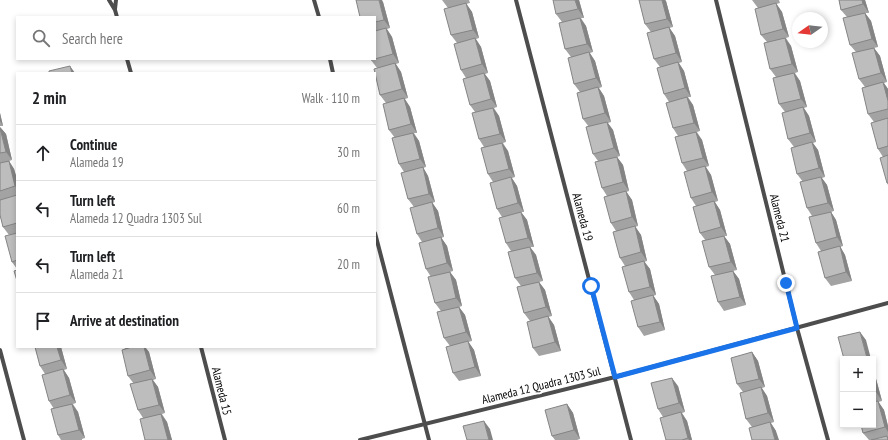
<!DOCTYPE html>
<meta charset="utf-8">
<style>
body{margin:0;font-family:"PT Sans Narrow",sans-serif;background:#f2f2f2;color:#202124}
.controls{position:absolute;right:12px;bottom:12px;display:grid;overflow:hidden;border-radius:0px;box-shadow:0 2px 6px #0003}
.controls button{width:36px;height:36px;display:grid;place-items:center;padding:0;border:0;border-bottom:1px solid #e0e0e0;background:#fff;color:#202124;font:20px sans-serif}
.compass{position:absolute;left:792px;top:12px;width:36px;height:36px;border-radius:50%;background:#fff;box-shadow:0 2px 6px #0003;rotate:256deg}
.stop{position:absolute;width:12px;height:12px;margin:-9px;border:3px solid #1a73e8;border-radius:50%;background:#fff}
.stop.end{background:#1a73e8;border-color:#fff;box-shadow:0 1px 4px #0008}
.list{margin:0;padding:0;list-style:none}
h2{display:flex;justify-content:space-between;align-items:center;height:52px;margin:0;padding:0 16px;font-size:17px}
h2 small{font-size:13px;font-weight:400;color:#757577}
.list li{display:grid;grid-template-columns:26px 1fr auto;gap:12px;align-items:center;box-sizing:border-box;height:56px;padding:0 16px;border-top:1px solid #e0e0e0}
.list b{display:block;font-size:15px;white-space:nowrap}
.list p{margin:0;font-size:13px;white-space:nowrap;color:#757577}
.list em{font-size:13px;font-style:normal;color:#757577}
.icon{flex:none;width:22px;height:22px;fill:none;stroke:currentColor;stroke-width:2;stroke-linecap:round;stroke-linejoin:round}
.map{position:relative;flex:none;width:888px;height:440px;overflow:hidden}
.search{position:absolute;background:#fff;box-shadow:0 2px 6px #0003;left:16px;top:16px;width:360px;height:44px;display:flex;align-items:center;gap:10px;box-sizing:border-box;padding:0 14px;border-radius:0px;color:#757577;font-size:15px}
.panel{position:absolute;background:#fff;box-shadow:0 2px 6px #0003;left:16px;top:72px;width:360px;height:276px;border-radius:0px}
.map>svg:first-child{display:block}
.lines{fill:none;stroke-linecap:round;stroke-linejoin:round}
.street{stroke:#4d4d4d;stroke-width:4}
.wall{fill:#a3a3a3}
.shaded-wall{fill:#848484}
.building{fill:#bdbdbd;stroke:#848484}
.route{stroke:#1a73e8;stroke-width:5}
.labels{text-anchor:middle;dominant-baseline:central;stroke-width:4;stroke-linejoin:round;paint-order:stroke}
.street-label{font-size:12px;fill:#000;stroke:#fff}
</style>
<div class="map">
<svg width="888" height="440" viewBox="0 0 888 440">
<rect width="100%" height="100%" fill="#fff"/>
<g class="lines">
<path class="street" d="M109,0L115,10L117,17
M314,0L319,17
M516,0L631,440
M716,0L797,328L828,440
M115,9L116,0
M127,59L131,73
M330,59L333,73
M375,233L429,440
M201,347L225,440
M0,350L24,440
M360,440L615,377L888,303"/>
</g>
<path class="wall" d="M442,0H469L470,3L466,4L472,12L479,38L476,39L481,47L488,73L485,74L490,81L497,107L494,108L499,116L506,142L503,143L508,151L515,177L512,178L517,186L524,212H521L527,220L534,247H530L536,255L543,281L539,282L545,290L552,316L548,317L554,325L561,351L539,356L533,348L530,321L524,313L521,286L515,278L511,251L506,243L502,217L497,209L493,182L488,174L484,147L479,139L475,112L470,105L466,78L461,70L457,43L451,35L448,8Z
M579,0L584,18H581L586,26L593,52L590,53L595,61L602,87L599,88L604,96L611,122L608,123L613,130L620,156L617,157L623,165L629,191L626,192L632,200L638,226L635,227L641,235L647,261L644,262L650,269L656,295L653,296L659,304L665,330L644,336L638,327L634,300L629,292L625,266L620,258L616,231L611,223L607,196L602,188L598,161L593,154L589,127L583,119L580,92L574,84L571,57L565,49L562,22L556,14Z
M639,0H665L666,1L673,27L669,28L675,36L682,62L679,63L684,71L691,97H688L693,105L700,131L697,132L702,140L709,166L706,167L711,175L718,201L715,202L720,210L727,236H724L730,244L737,270L733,271L739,279L746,305L724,311L718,302L715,275L709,267L706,241L700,233L696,206L691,198L687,171L682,163L678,136L673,128L669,102L664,94L660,67L654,59L651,32L645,24Z
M752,0H779L780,3L776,4L782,12L789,37L786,38L791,46L798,72L795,73L800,81L807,107L804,108L809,116L816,142L813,143L818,150L825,177L822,178L827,185L834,211L831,212L836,220L843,246L840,247L845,255L852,281L831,286L825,278L821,251L816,243L812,216L807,208L803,182L797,174L794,147L788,139L785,112L779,104L776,77L770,69L767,42L761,35L758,8Z
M839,0H865L869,13H865L871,21L878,47L874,48L880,56L887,82L884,83L888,89V185L887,183L883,157L878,149L874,122L868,114L865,87L859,79L856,52L850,45L847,17L841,10Z
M383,2L390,28L387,29L392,37L399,63L396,64L401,72L408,98L405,99L410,107L417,133H414L419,141L426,167L423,168L428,176L435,202L432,203L438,211L444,237L441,238L447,246L453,271L450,272L456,280L462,306L459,307L465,315L472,341L468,342L474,350L481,376L459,381L453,373L450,346L444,338L441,311L435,303L431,277L426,269L422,242L417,234L414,207L408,199L404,172L399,164L395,138L389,130L386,103L380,95L377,68L371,60L375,59V17Z
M0,113L3,126H0Z
M0,127L6,134L12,160L9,161L14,169L17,179V269L12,262L9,235L3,227L0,215Z
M35,347H61L67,369L64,370L69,378L76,403L73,404L78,412L85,438L82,439V440H61L58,435L54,409L49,401L45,374L40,366Z
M124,347H145L149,352L156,379L153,380L158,387L165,413L162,414L167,422L172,440H145L143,418L138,410L134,384L128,376L125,349Z
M752,352L758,361L765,387L762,388L767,396L774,422L771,423L776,431L752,427L746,419L743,392L737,384Z
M873,372L875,375L882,401L878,402L884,410L888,426V440H869L863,433L873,425Z
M678,386L685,412L682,413L687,421L692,440H666L663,417L658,409Z
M567,404L573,413L580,439L577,440H555L552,436Z"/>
<path class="shaded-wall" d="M379,0H382L383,2L390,28L384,20Z
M575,0H579L584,18L578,9Z
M662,0H665L666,1L673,27L667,19Z
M862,0H865L869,13L863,4Z
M466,3L472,12L479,38L473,30Z
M776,3L782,12L789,37L783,29Z
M865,13L871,21L878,47L872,39Z
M580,18L586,26L593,52L587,44Z
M669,27L675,36L682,62L676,53Z
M386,28L392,37L399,63L393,54Z
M475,38L481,47L488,73L482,64Z
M785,38L791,46L798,72L792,64Z
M874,48L880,56L887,82L881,73Z
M589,52L595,61L602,87L596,78Z
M678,62L684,71L691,97L685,88Z
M395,63L401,72L408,98L402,89Z
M70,66L75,73H72Z
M484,73L490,81L497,107L491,99Z
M794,73L800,81L807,107L801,99Z
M883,82L888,89V101Z
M598,87L604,96L611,122L605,113Z
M687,97L693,105L700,131L694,123Z
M404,98L410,107L417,133L411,124Z
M803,107L809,116L816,142L810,133Z
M493,108L499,116L506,142L500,134Z
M0,113L3,126L0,121Z
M607,122L613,130L620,156L614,148Z
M0,127L6,134L12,160L6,152Z
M696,132L702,140L709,166L703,158Z
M413,133L419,141L426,167L420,159Z
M812,142L818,150L825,177L819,168Z
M502,143L508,151L515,177L509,169Z
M617,157L623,165L629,191L623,182Z
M9,161L14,169L17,179V189L15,186Z
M705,166L711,175L718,201L712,192Z
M423,167L428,176L435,202L429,194Z
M511,177L517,186L524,212L518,203Z
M821,177L827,185L834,211L828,203Z
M626,191L632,200L638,226L632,217Z
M714,201L720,210L727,236L721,227Z
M432,202L438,211L444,237L438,228Z
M521,212L527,220L534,247L528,238Z
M831,212L836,220L843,246L837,237Z
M635,226L641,235L647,261L641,252Z
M724,236L730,244L737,270L731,262Z
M441,237L447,246L453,271L447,263Z
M840,246L845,255L852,281L846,272Z
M530,247L536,255L543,281L537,273Z
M644,261L650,269L656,295L650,287Z
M733,271L739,279L746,305L740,297Z
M450,272L456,280L462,306L456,298Z
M539,282L545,290L552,316L546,307Z
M653,295L659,304L665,330L660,322Z
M459,307L465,315L472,341L466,332Z
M548,316L554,325L561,351L555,342Z
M860,332L866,340L871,359H868L867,358Z
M468,341L474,350L481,376L475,367Z
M57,347H61L67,369L61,360Z
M144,347H145L149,352L156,379L150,370Z
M752,352L758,361L765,387L759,379Z
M63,369L69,378L76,403L70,395Z
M873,372L875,375L882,401L876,392L873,382Z
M672,378L678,386L685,412L679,403Z
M152,379L158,387L165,413L159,405Z
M761,387L767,396L774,422L768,413Z
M878,401L884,410L888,426V432L885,427Z
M72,404L78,412L85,438L79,430Z
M567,404L573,413L580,439L574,430Z
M681,412L687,421L692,440H689L688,438Z
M161,414L167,422L172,440H168Z
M484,421L490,429L493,440H489Z
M770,422L776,431L779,440H775Z"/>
<path class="building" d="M356,0H379L384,20L375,22V17H360Z
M553,0H575L578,9L556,14Z
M639,0H662L667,19L645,24Z
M839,0H862L863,4L841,10Z
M466,3L473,30L451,35L444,9Z
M776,3L783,29L761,35L755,9Z
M865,13L872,39L850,45L843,18Z
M580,18L587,44L565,49L559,23Z
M669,27L676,53L654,59L647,33Z
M386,28L393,54L371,60V59H375V31Z
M475,38L482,64L461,70L454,44Z
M785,38L792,64L770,69L764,43Z
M874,48L881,73L859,79L852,53Z
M589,52L596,78L574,84L568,58Z
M678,62L685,88L664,94L657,68Z
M395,63L402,89L380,95L374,69Z
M70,66L72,73H49V71Z
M484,73L491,99L470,105L463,79Z
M794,73L801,99L779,104L773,78Z
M883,82L888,101V109L868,114L862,88Z
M598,87L605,113L583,119L577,93Z
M687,97L694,123L673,128L666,103Z
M404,98L411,124L389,130L383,104Z
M803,107L810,133L788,139L782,113Z
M493,108L500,134L479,139L472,113Z
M888,118V146L878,149L871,123Z
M607,122L614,148L593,154L586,127Z
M0,128L6,152L0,153Z
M696,132L703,158L682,163L675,137Z
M413,133L420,159L399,164L392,138Z
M812,142L819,168L797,174L791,148Z
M502,143L509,169L488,174L481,148Z
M888,155V183H887L880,158Z
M617,157L623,182L602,188L595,162Z
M9,161L15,186L0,191V163Z
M705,166L712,192L691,198L684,172Z
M423,167L429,194L408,199L401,173Z
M511,177L518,203L497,209L490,183Z
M821,177L828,203L807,208L800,182Z
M626,191L632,217L611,223L604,197Z
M17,195V223L3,227L0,215V200Z
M714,201L721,227L700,233L693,207Z
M432,202L438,228L417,234L410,208Z
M521,212L528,238L506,243L499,218Z
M831,212L837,237L816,243L809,217Z
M635,226L641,252L620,258L613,232Z
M17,233V260L12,262L5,236Z
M724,236L731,262L709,267L702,241Z
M441,237L447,263L426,269L419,243Z
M840,246L846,272L825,278L818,252Z
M530,247L537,273L515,278L508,252Z
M644,261L650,287L629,292L622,267Z
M17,270V281L14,271Z
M733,271L740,297L718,302L711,276Z
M450,272L456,298L435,303L428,277Z
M539,282L546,307L524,313L517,287Z
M653,295L660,322L638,327L631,301Z
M459,307L466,332L444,338L437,312Z
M548,316L555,342L533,348L527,322Z
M860,332L867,358L862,359H844L838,337Z
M468,341L475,367L453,373L446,347Z
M35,347H57L61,360L40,366Z
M132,347H144L150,370L128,376L122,350Z
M752,352L759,379L737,384L731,358Z
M63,369L70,395L49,401L42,375Z
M672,378L679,403L658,409L651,383Z
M152,379L159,405L138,410L130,384Z
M873,382L876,392L873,393Z
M761,387L768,413L746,419L740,393Z
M878,401L885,427L863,433L861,425H873V402Z
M72,404L79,430L58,435L51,409Z
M567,404L574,430L552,436L545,410Z
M681,412L688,438L682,440H666L660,418Z
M161,414L168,440H145L140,419Z
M484,421L489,440H467L463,426Z
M770,422L775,440H752L749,428Z
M887,436L888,440H871Z"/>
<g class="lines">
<path class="route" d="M591,286L615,377L797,328L786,283"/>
</g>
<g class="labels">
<g class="street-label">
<text transform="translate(583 217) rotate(75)">Alameda 19</text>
<text transform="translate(780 218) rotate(76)">Alameda 21</text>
<text transform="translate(541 385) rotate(-14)">Alameda 12 Quadra 1303 Sul</text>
<text transform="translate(222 391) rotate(76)">Alameda 15</text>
</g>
</g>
</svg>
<div class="controls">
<button>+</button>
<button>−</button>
</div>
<svg class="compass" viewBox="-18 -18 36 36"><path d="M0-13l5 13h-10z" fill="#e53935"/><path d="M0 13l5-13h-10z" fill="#757577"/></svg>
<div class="stop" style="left:591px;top:286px"></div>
<div class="stop end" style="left:786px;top:283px"></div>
<div class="search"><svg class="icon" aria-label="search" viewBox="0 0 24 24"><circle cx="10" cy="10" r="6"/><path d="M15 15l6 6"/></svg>Search here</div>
<section class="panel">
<h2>2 min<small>Walk · 110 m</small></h2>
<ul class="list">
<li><svg class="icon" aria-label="ahead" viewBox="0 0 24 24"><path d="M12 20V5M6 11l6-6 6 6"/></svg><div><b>Continue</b><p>Alameda 19</p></div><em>30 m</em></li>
<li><svg class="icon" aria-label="left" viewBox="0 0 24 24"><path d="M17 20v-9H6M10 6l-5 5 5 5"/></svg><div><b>Turn left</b><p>Alameda 12 Quadra 1303 Sul</p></div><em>60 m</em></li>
<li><svg class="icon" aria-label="left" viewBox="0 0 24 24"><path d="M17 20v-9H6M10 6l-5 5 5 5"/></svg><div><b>Turn left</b><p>Alameda 21</p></div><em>20 m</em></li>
<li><svg class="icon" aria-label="arrive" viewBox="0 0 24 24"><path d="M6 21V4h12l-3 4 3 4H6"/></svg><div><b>Arrive at destination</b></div></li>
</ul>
</section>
</div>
